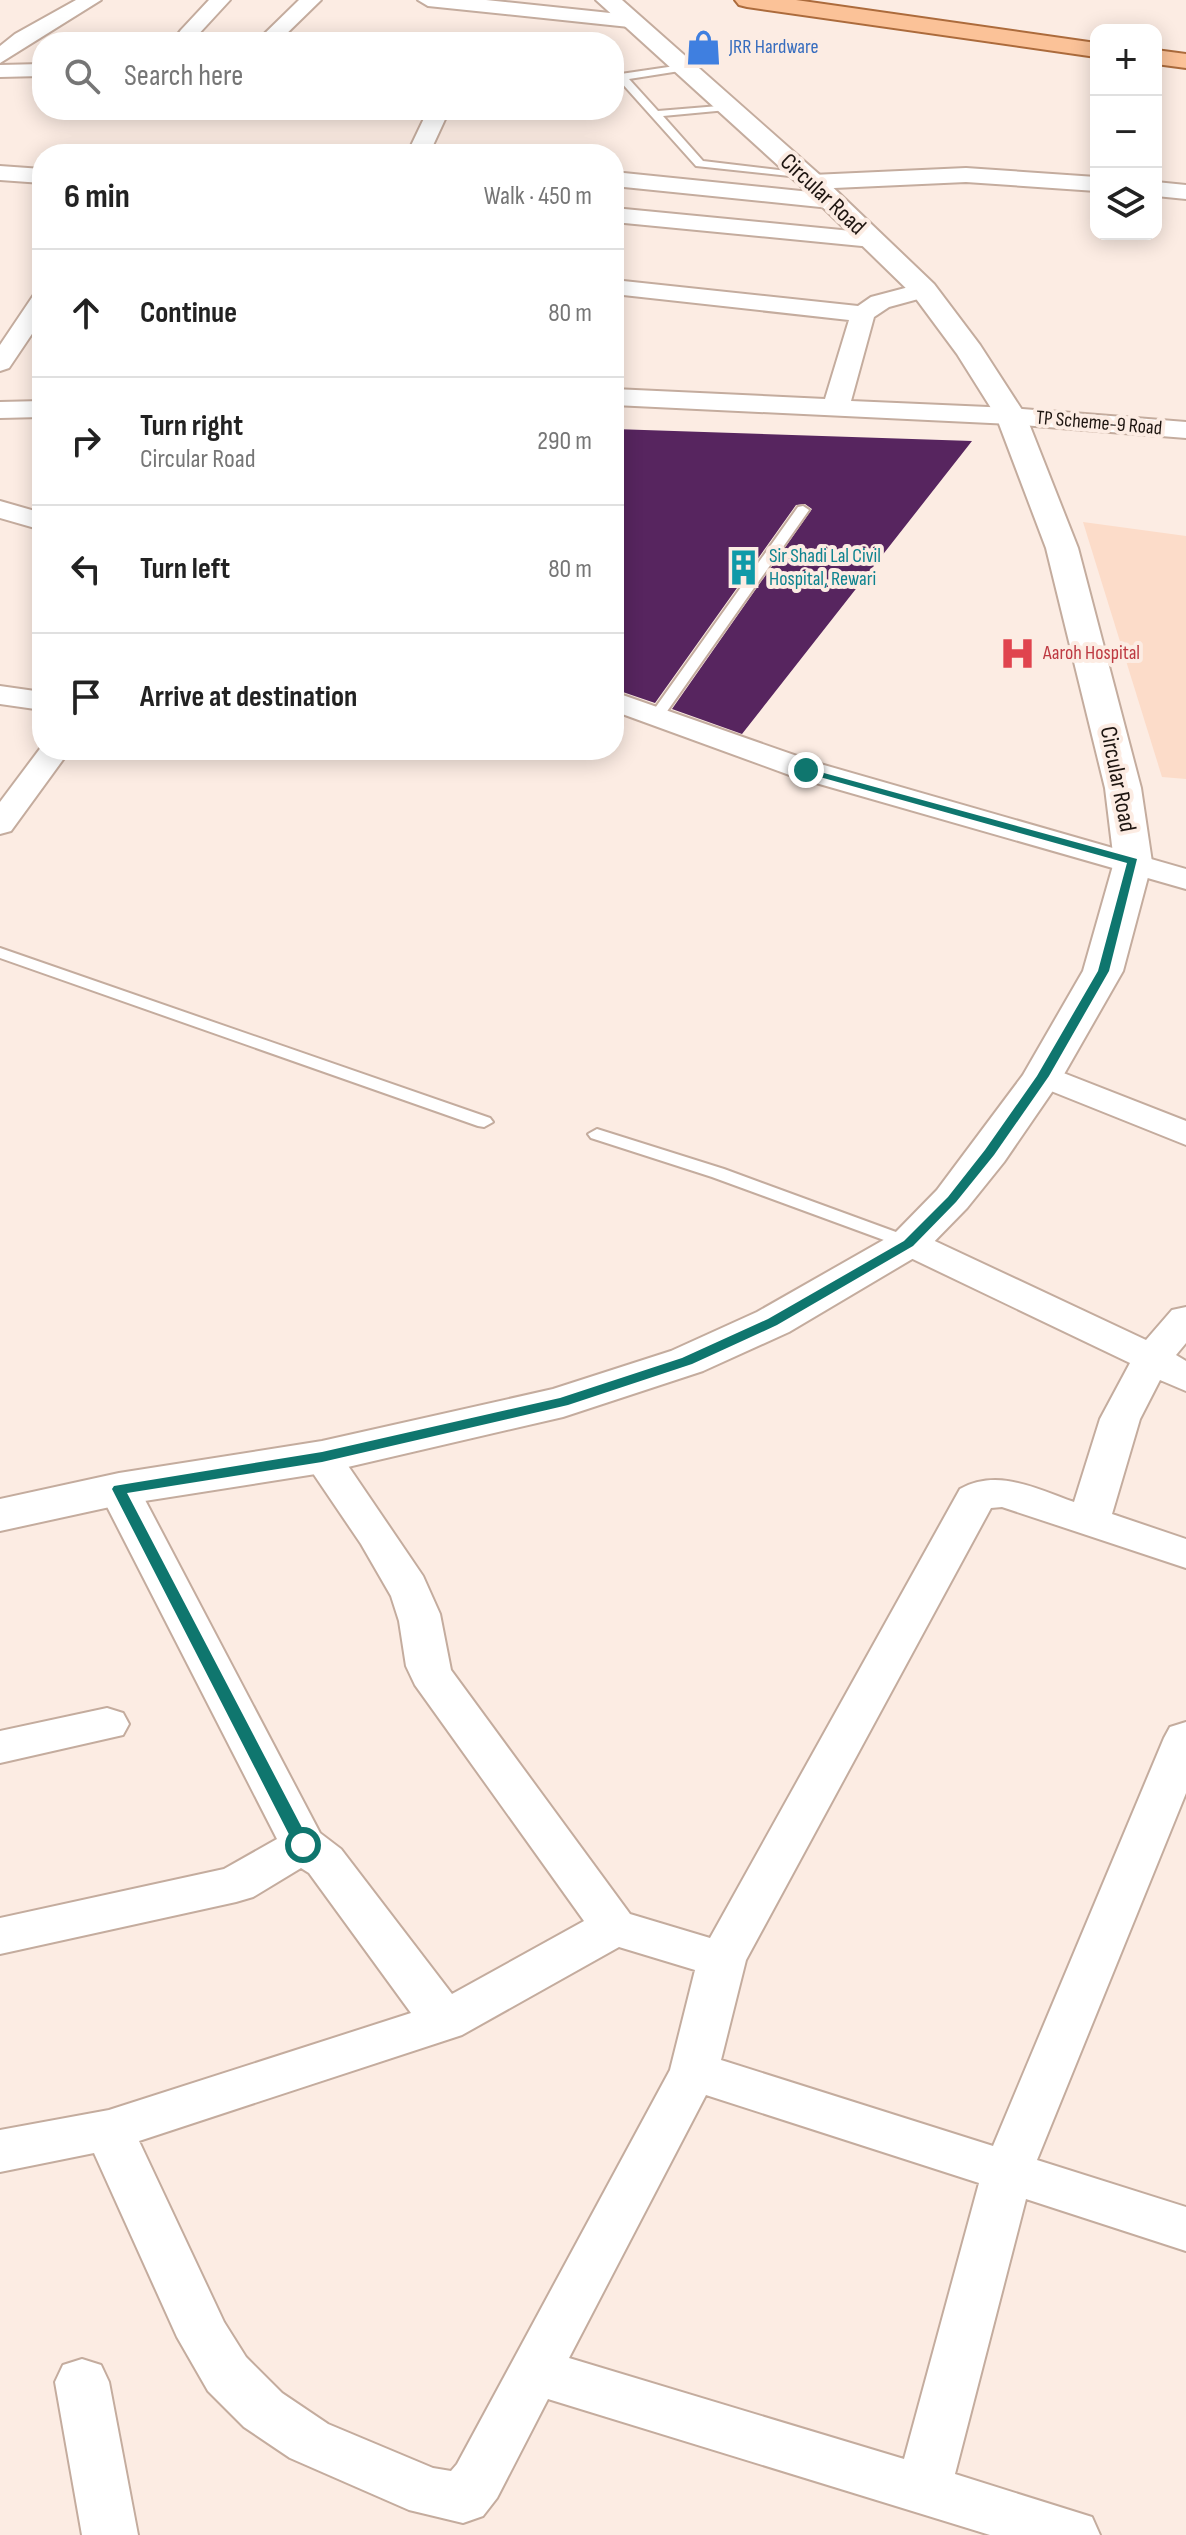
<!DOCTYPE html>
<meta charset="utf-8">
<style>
body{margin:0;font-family:"Sofia Sans Condensed",sans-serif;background:#f2f2f2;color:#222}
.controls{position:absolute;right:24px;top:24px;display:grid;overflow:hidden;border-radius:16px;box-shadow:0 4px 20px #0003}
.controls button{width:72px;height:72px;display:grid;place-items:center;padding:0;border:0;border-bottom:2px solid #e0e0e0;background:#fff;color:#222;font:40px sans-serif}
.stop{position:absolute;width:24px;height:24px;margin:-18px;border:6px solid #0f766e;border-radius:50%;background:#fff}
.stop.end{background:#0f766e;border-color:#fff;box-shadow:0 2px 8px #0008}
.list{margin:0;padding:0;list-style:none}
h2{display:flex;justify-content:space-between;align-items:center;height:104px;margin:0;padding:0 32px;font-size:34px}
h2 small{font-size:26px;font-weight:400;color:#767676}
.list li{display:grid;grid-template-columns:52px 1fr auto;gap:24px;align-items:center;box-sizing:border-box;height:128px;padding:0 32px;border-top:2px solid #e0e0e0}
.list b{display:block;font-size:30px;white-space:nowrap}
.list p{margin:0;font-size:26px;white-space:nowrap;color:#767676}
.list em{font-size:26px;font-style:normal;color:#767676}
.icon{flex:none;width:44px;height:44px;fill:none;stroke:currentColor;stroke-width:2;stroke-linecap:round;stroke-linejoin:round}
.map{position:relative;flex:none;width:1186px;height:2535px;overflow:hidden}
.search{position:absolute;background:#fff;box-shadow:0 4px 20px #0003;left:32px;top:32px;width:592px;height:88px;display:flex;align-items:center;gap:20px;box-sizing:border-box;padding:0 28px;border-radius:32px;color:#767676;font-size:30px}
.panel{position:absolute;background:#fff;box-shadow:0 4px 20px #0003;left:32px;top:144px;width:592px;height:616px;border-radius:32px}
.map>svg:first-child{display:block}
.built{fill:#fcdcc9}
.building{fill:#57255f}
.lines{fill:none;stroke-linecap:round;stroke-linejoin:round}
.lane-casing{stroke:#c4ac9e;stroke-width:4}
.street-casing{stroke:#c4ac9e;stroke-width:4}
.secondary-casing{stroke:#c4ac9e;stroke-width:4}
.primary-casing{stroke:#ac6b3c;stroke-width:4}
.lane{fill:#fff;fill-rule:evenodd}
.street{fill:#fff;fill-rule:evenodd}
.secondary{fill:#fff;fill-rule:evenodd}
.primary{fill:#fbc298;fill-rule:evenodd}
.route{fill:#0f766e}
.labels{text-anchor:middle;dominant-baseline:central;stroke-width:8;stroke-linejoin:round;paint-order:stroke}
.far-shop-label{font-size:20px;fill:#366cbe;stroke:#fcece3;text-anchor:start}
.far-street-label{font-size:20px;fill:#1e1510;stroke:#fcece3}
.far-culture-label{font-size:20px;fill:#0d838f;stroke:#fcece3;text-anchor:start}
.far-health-label{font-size:20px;fill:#be3a42;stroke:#fcece3;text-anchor:start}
.street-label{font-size:24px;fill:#1e1510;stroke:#fcece3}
</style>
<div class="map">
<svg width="1186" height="2535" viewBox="0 0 1186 2535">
<rect width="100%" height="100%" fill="#fcece3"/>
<path class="built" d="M1083,522L1186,536V779L1162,777Z"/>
<path class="building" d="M614,429L972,441L742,734L672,709L812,509L805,504L796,505L655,703L614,689Z"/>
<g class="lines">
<defs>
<path id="lane" d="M682,65L687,68L686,70L629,79L658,111L731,105L732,107L727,110L663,116L703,161L804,173L809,176L808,178L696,166L619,80L614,81V75Z
M803,506L809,510L663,717H653V711L798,507Z
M0,948L490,1118L493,1122L484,1127L478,1126L0,958Z
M597,1129L724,1169L915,1239L918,1243L909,1248L903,1247L712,1177L591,1138L588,1134Z"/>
<path id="street" d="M76,0H101L0,63V46L15,34Z
M209,0H230L195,38H181L178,34L181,30Z
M299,0H321L278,42H256Z
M418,0H486L629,15L639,21L629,27L428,6Z
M42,64V76L0,77V65Z
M428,110H444L447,115L429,154H407Z
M0,166L42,169V183L0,180Z
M966,168L1096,177V191L966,182L812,189L804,187L801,182L804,177L812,175Z
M614,172L830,194L838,196L841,201L838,206L830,208L614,186Z
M1156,182L1186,185V199L1156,196Z
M614,208L872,233L880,235L884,240L880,245L872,247L614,222Z
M614,280L858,306L871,297L924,283L933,285L936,290L933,295L889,307L874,317L851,401L1011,408L1186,422V438L1011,424L614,405V389L825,399L849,320L614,294Z
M42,294V319L9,368L0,371V345L33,296Z
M42,401V417L0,418V402Z
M0,501L42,513V530L0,518Z
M0,686L42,692V710L0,704Z
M614,692L817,763L1186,869V889L795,777L614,711Z
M42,746V750H70L11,831L0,834V802Z
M1043,1065L1186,1121V1145L1031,1083L1025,1076L1031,1069Z
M909,1232L922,1235L1146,1340L1172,1310L1186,1307V1343L1176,1355L1186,1361V1391L1160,1380L1140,1419L1112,1514L1186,1539V1568L1002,1507L991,1508L746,1960L721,2060L993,2146L1164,1738L1170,1727L1186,1722V1793L1037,2160L1186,2207V2251L1026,2199L955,2474L1092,2517L1100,2535H990L548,2399L497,2498L483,2516L463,2523L409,2510L290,2458L244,2427L208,2391L177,2337L94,2153L0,2172V2130L109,2110L411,2013L309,1873L301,1868L253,1897L236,1902L0,1954V1918L224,1869L277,1839L98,1489L104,1479L119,1475L134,1479L320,1833L341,1849L452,1994L584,1921L415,1685L406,1666L399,1621L391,1596L361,1544L302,1457L308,1448L322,1444L336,1448L423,1576L440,1614L451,1670L630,1914L710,1938L960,1489C998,1468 1037,1489 1074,1502L1100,1419L1130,1363L896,1251L890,1243L896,1235ZM619,1947L695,1970L670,2070L457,2464L451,2471L433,2468L328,2424L282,2393L246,2357L224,2322L139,2141L462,2035ZM706,2095L979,2183L904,2459L569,2358Z
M107,1708L123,1713L129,1724L123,1735L0,1763V1731Z
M82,2359L101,2365L109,2382L138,2535H82L55,2382L63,2365Z"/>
<path id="secondary" d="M596,0H622L821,176L934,284L980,345L1026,416L1078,548L1141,788L1152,862L1123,971L1063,1076L1004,1162L967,1208L924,1252L789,1332L703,1371L563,1417L322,1473L119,1505L0,1531V1499L119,1473L322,1441L553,1389L671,1351L757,1312L894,1234L937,1190L1023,1075L1083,971L1114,862L1105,788L1046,548L996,416L957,354L914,296L803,188Z"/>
<path id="primary" d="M735,0H796L1096,43V57L747,7L739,5Z
M1156,50L1186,54V68L1156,64Z"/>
</defs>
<use href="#lane" class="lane-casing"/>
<use href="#street" class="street-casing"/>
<use href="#secondary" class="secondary-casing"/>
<use href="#primary" class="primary-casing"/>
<use href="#lane" class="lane"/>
<use href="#street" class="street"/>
<use href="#secondary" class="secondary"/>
<use href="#primary" class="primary"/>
</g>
<path class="route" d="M802,767L1137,859L1109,971L1049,1076L994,1155L956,1202L913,1246L777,1325L692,1364L568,1405L322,1462L127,1493L311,1845L308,1850H297L112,1489L114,1486L322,1452L560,1398L682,1358L768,1319L904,1241L948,1197L985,1150L1037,1076L1098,971L1127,863L802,772Z"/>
<defs>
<symbol id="shop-bare" viewBox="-9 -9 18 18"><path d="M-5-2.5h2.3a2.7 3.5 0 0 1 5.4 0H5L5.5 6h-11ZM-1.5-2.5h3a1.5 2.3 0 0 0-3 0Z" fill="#3f7fe0" stroke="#fcece3" stroke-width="2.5" paint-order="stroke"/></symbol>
<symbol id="building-bare" viewBox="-9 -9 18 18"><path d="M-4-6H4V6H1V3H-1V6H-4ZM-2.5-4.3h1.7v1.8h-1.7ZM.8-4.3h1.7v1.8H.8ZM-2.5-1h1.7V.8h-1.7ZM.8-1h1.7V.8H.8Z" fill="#0f9aa8" stroke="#fcece3" stroke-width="2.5" paint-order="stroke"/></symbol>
<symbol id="hospital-bare" viewBox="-9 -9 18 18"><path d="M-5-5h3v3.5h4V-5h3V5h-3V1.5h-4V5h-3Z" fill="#e0444e" stroke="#fcece3" stroke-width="2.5" paint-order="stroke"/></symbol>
</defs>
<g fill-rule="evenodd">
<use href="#shop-bare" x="678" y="22" width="51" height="51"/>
<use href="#building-bare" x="718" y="542" width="51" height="51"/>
<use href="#hospital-bare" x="992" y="628" width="51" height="51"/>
</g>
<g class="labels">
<g class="far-shop-label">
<text x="729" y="47">JRR Hardware</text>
</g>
<g class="far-street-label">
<text transform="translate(1099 423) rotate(5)">TP Scheme-9 Road</text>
</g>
<g class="far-culture-label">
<text x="769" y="556">Sir Shadi Lal Civil<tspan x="769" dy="23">Hospital, Rewari</tspan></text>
</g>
<g class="far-health-label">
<text x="1043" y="653">Aaroh Hospital</text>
</g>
<g class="street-label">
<text transform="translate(823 194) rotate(43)">Circular Road</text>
<text transform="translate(1118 779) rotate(79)">Circular Road</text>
</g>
</g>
</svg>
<div class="controls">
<button>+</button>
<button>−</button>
<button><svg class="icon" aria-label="layers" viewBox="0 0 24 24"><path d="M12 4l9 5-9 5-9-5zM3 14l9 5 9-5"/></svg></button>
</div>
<div class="stop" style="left:303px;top:1845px"></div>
<div class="stop end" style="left:806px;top:770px"></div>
<div class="search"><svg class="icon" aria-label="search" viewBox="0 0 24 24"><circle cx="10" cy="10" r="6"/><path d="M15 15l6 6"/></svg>Search here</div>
<section class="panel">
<h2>6 min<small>Walk · 450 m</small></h2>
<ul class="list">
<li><svg class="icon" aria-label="ahead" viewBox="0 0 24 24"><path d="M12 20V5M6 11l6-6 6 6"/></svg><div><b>Continue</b></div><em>80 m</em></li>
<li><svg class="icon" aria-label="right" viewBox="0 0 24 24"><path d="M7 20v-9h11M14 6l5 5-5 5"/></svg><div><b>Turn right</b><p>Circular Road</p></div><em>290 m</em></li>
<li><svg class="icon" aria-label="left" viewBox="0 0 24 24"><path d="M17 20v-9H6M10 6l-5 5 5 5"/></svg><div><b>Turn left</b></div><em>80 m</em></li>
<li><svg class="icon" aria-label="arrive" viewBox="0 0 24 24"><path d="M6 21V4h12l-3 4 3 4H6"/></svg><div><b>Arrive at destination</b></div></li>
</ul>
</section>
</div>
